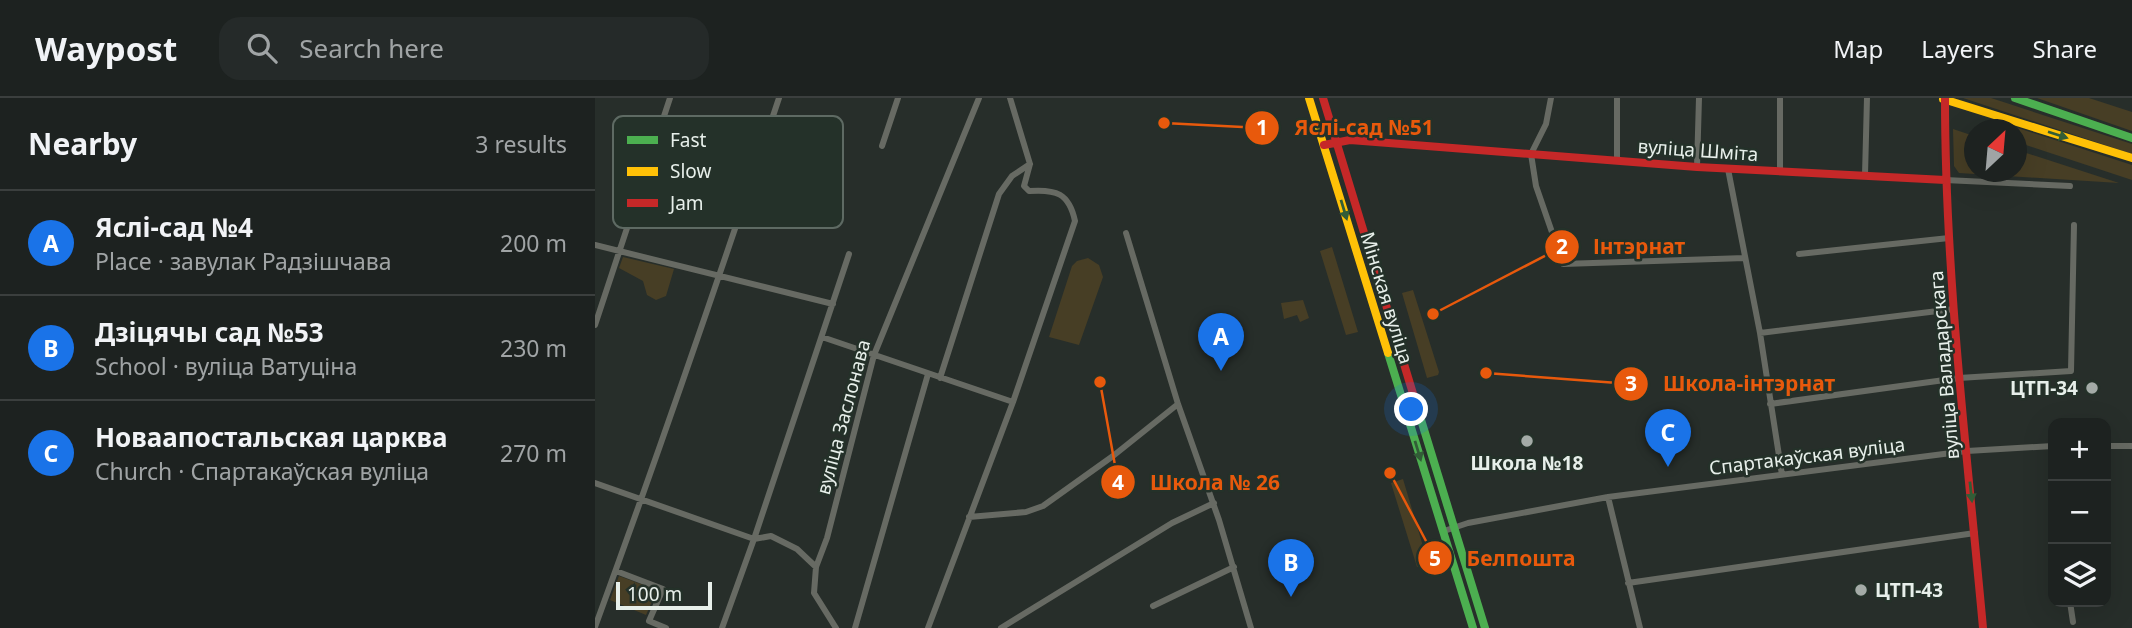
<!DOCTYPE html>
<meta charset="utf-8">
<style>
body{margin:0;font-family:"Noto Sans",sans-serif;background:#252a29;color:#f1f3f6}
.controls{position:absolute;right:21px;bottom:21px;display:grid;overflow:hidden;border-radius:14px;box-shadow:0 7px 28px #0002}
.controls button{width:63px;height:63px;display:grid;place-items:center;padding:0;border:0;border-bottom:2px solid #3b3f3e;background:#1d2220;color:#f1f3f6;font:35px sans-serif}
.compass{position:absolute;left:1369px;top:21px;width:63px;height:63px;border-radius:50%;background:#1d2220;box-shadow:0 7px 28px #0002;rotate:26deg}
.scale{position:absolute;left:21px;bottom:18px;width:96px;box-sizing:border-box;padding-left:7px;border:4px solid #e7efea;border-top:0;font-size:19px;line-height:24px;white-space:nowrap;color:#e7efea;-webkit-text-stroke:5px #243129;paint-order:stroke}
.you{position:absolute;left:817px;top:312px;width:24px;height:24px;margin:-18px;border:5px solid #fff;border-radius:50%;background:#1a73e8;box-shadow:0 0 0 10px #1a73e833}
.badge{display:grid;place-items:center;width:46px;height:46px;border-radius:50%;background:#1a73e8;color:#fff;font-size:23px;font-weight:700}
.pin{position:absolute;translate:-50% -58px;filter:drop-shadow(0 2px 4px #0008)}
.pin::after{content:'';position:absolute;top:37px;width:24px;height:21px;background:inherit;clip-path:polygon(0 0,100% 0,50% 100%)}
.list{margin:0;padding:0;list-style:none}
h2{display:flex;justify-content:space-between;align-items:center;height:91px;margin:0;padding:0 28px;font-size:30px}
h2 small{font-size:23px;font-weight:400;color:#a0a4a5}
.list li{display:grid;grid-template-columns:46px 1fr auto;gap:21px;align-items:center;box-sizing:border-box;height:105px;padding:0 28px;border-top:2px solid #3b3f3e}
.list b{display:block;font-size:26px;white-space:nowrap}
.list p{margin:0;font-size:23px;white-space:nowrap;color:#a0a4a5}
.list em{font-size:23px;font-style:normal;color:#a0a4a5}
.icon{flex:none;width:38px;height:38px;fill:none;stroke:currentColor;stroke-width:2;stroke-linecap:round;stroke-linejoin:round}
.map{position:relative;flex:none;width:1537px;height:530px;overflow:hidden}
header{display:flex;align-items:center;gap:42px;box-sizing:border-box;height:98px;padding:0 35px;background:#1d2220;border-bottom:2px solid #3b3f3e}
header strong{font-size:33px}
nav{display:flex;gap:38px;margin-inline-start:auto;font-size:24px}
.search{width:490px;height:63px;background:#252a29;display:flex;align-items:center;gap:18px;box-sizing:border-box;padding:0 24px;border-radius:21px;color:#a0a4a5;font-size:26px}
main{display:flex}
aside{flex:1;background:#1d2220}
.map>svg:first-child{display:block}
.green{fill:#473e25}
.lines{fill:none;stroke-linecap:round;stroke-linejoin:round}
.street{stroke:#676a63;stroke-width:6}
.fast{stroke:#4caf50;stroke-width:8}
.slow{stroke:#ffc107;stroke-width:8}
.jam{stroke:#c62828;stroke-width:8}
.oneway{fill:#325d37}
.poi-dot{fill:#a4aba7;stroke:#243129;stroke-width:2.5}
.labels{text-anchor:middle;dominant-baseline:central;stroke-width:5;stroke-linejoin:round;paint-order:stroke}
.street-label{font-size:19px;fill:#e7efea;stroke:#243129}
.poi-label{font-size:19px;font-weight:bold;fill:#e7efea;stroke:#243129;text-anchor:end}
.key{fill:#243129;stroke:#5e6a63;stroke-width:2}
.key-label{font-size:19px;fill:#e7efea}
.leader{fill:none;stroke:#e8590c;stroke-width:2.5}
.callout-dot{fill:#e8590c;stroke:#243129;stroke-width:2.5}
.mark-label{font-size:21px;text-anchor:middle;font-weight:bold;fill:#fff}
.callout-label{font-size:21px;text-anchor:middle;font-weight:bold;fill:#e8590c;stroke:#243129;stroke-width:5;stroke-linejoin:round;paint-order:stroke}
</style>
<header>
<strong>Waypost</strong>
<div class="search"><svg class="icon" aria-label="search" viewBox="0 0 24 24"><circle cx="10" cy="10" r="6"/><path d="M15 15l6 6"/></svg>Search here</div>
<nav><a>Map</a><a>Layers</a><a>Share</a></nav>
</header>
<main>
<aside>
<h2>Nearby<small>3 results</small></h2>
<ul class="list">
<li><span class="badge">A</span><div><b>Яслі-сад №4</b><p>Place · завулак Радзішчава</p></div><em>200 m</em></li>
<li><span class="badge">B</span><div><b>Дзіцячы сад №53</b><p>School · вуліца Ватуціна</p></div><em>230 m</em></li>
<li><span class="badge">C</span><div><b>Новаапостальская царква</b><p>Church · Спартакаўская вуліца</p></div><em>270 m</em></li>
</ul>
</aside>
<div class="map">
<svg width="1537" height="530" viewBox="0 0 1537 530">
<rect width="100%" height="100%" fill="#272e2a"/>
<path class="green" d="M1368,0H1396L1537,46V56Z
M1442,0H1494L1537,14V33Z
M1423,30L1537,67V82L1431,47Z
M1358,31L1379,38L1380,74H1422V52L1524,85L1364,75L1359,68Z
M737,149L763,234L751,237L725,153Z
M28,159L79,171L71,198L61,202L52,197L48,183L24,170Z
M493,160L504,167L508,179L484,247L454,239L477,168L482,163Z
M818,192L844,274L843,277L832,280L807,195Z
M708,202L714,220L705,224L702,217L689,221L686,205Z
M808,381L833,465L822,469L796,385Z
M24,478L62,492L51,517L15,502Z"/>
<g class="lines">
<path class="street" d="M956,0L951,26L936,56L941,88L968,166L1150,160
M287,48L303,0
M1022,62V0
M1102,69L1104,0
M1133,71L1165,235L1187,377
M1185,74V0
M1270,77L1272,0
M1350,82L1475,88
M531,135L583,306L624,422L656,530
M0,147L238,206
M1204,156L1354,140
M0,227L75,0
M1165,235L1359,211
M227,239L418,304
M345,280L404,96L417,78L435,66
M1175,306L1364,280L1476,273L1479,127
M1511,348H1537
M0,385L159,441L176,438L202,451L221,469
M1013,399L1045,530
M374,419L431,414L448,408L518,358L583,306
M849,433L873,425L1013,399L1372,353L1458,348
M21,473L68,491L54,523L71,530
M1033,485L1380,435
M1475,504L1478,524
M558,508L639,469
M0,529C64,354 125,177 184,0
M127,530L159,441L254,156
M241,530L219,495L221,469L232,440L279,257L384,0
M260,530L333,276
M333,530L418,304L480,123C474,95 461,91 434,93L429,88L435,66L415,0
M406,530L577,425L619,405"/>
<path class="fast" d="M1420,0L1537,40
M793,255L878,530
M823,312L890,530"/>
<path class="slow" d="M714,0L793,255
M1348,1L1537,60"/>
<path class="jam" d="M728,0L823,312
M1350,0C1350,177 1372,354 1388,530
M729,47L755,42L1102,69L1350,82"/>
</g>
<defs><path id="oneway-solid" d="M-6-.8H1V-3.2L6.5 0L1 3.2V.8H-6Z" transform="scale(1.75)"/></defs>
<g class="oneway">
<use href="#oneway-solid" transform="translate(1463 37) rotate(18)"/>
<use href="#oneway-solid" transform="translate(749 112) rotate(73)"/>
<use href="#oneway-solid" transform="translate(823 353) rotate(73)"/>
<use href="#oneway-solid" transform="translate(1376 394) rotate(84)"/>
</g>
<g class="poi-dot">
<circle cx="1497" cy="290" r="7"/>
<circle cx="932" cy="343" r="7"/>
<circle cx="1266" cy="492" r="7"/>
</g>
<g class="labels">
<g class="street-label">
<text transform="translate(1103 52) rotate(4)">вуліца Шміта</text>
<text transform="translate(792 200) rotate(73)">Мінская вуліца</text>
<text transform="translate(1349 267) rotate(-95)">вуліца Валадарскага</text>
<text transform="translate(248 319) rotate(-75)">вуліца Заслонава</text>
<text transform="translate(1212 358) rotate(-7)">Спартакаўская вуліца</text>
</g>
<g class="poi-label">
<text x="1483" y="290">ЦТП-34</text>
<text x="932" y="365" text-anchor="middle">Школа №18</text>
<text x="1280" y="492" text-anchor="start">ЦТП-43</text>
</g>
</g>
<rect x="18" y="18" width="230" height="112" rx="10" class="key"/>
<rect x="32" y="38" width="31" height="8" fill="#4caf50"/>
<rect x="32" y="69" width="31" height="9" fill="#ffc107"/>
<rect x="32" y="101" width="31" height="8" fill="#c62828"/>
<g class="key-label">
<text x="75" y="49">Fast</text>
<text x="75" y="80">Slow</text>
<text x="75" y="112">Jam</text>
</g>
<path class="leader" d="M569 25L667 30M838 216L967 149M891 275L1036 286M505 284L523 384M795 375L840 460"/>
<g class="callout-dot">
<circle cx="569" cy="25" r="7"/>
<circle cx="838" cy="216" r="7"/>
<circle cx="891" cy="275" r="7"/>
<circle cx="505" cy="284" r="7"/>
<circle cx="795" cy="375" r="7"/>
<circle cx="667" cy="30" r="18"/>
<circle cx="967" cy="149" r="18"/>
<circle cx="1036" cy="286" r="18"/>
<circle cx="523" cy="384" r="18"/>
<circle cx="840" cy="460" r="18"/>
</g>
<g class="mark-label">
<text x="667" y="37">1</text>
<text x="967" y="156">2</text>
<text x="1036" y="293">3</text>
<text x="523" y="392">4</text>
<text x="840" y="468">5</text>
</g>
<g class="callout-label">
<text x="769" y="37">Яслі-сад №51</text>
<text x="1044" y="156">Інтэрнат</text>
<text x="1154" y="293">Школа-інтэрнат</text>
<text x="620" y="392">Школа № 26</text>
<text x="926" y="468">Белпошта</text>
</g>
</svg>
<div class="controls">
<button>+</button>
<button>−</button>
<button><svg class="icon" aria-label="layers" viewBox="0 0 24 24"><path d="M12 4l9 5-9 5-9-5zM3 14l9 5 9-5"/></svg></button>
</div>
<svg class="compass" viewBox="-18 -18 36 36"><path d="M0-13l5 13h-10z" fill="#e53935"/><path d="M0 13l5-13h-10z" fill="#a0a4a5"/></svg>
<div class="scale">100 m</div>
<div class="you"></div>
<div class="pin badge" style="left:626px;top:273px">A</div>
<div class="pin badge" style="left:696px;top:499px">B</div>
<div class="pin badge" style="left:1073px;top:369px">C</div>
</div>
</main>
